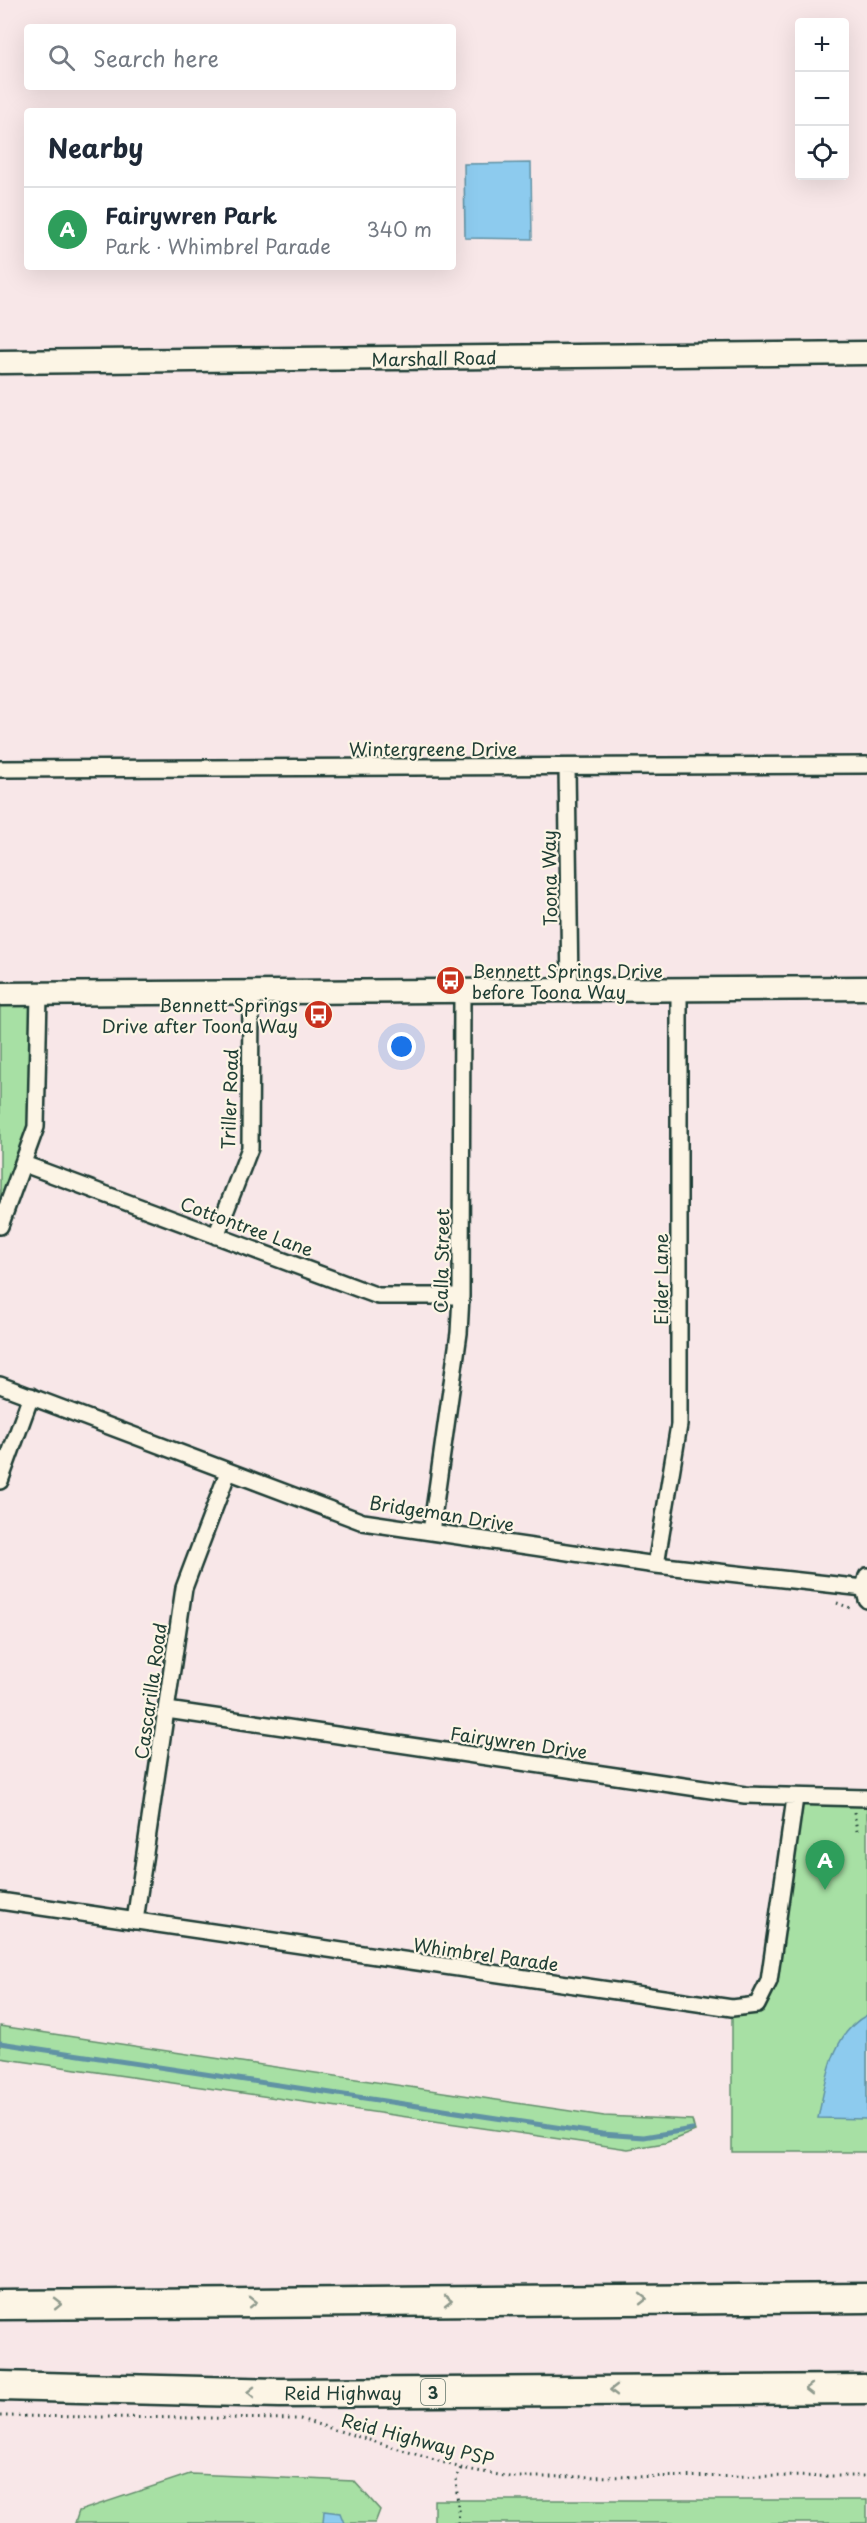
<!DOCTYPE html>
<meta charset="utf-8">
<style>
body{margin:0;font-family:"Playpen Sans",sans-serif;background:#f6f6f7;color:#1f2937}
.controls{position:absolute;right:18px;top:18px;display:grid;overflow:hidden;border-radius:6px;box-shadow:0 6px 24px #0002}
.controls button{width:54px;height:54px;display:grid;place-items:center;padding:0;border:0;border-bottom:2px solid #e0e1e3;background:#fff;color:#1f2937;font:30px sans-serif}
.you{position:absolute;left:402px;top:1047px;width:21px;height:21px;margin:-15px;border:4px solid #fff;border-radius:50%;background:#1a73e8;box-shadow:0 0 0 9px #1a73e833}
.badge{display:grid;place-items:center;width:39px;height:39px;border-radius:50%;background:#c8321e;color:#fff;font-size:20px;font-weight:700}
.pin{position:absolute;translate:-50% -50px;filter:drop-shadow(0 2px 3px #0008)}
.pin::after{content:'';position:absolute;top:32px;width:21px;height:18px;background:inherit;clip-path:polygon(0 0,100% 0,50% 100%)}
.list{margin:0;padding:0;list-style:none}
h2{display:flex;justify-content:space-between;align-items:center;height:78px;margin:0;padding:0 24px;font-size:26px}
h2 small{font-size:20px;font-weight:400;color:#747a83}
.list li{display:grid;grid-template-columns:39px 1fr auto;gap:18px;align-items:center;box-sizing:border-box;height:84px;padding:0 24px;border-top:2px solid #e0e1e3}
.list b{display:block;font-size:22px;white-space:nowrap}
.list p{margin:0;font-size:20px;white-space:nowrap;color:#747a83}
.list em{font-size:20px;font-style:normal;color:#747a83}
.icon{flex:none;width:33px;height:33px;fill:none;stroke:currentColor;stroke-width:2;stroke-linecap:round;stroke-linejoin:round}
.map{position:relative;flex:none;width:867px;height:2523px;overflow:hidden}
.search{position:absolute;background:#fff;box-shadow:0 6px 24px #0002;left:24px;top:24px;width:432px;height:66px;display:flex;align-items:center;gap:15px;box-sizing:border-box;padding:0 21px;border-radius:6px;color:#747a83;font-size:22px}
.panel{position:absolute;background:#fff;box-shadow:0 6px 24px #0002;left:24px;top:108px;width:432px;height:162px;border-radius:6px}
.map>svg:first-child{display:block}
.green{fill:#a7e0a4;stroke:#638e6c;stroke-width:1.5}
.water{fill:#8dcbee;stroke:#6192a4;stroke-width:1.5}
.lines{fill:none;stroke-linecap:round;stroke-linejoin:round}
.stream{stroke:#6192a4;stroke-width:5}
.street-casing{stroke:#1f3d34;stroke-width:20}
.secondary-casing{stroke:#1f3d34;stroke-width:27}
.highway-casing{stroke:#1f3d34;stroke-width:33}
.path{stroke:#1f3d34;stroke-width:3;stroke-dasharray:1.5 4.5;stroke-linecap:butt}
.street{stroke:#fcf5e5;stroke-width:15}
.secondary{stroke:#fcf5e5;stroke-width:22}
.highway{stroke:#fcf5e5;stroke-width:28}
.oneway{stroke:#8e998c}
.labels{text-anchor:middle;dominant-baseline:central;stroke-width:4.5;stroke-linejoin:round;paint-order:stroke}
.shield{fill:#fcf5e5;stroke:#617469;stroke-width:1.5}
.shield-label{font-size:16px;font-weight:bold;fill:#1f3d34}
.street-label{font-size:18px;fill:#1f3d34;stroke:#fcf5e5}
.poi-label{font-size:18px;fill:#1f3d34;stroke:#fcf5e5;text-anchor:start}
</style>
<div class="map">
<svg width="867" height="2523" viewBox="0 0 867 2523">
<rect width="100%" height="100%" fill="#f8e7e8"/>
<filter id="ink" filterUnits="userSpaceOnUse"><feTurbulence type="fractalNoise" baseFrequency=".0167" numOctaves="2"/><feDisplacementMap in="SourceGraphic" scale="12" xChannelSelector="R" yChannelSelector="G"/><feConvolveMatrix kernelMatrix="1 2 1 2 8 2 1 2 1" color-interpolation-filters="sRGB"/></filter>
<g filter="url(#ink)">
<path class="green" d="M0,994L39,995L36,1127L0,1226Z
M795,1798H867V2152H732V2008L757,2005L769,1981Z
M0,2026L604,2116L692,2120L695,2131L665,2143L628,2149L0,2058Z
M190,2474L354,2481L380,2510L375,2523H75L79,2511Z
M434,2500H867V2523H434Z"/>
<path class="water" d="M531,163L532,239L465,238L464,164Z
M867,2015V2119L818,2118C826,2083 831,2033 867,2015Z
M324,2511L340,2513L344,2523H323Z"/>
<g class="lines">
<path class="stream" d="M0,2043L602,2134L644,2137L692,2129"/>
<defs>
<path id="street" d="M567,767L570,989
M0,769L867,765
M24,1164L378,1296H461
M0,1226L36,1127L39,995
M216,1236L250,1148L251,994
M0,1385L363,1522L656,1565L864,1588
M0,1481L31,1396
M431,1532L459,1333L461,1296L462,989
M656,1565L679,1425V991
M867,1576L864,1588L867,1600
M167,1710L745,1795L867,1798
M0,1901L732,2008L757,2005L769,1981L795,1798
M135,1921L184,1588L228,1472"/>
<path id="secondary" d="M0,362L867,353
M0,994L867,988"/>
<path id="highway" d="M0,2305L867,2298
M0,2386L280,2393L867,2389"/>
</defs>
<use href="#street" class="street-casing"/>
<use href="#secondary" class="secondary-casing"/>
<use href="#highway" class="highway-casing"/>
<path class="path" d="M837,1603L853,1609
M854,1812L857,1831
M0,2416L300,2419L461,2468L510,2477L867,2476
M459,2523L456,2478L461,2468"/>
<use href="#street" class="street"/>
<use href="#secondary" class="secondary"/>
<use href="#highway" class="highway"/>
</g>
<defs><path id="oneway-chevron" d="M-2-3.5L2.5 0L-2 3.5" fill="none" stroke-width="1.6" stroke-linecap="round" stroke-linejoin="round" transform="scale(1.5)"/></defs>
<g class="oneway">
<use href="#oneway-chevron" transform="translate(643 2299)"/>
<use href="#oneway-chevron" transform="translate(448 2301)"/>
<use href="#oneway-chevron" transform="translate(253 2302) rotate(-1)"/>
<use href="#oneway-chevron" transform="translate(58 2304) rotate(-1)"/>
<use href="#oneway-chevron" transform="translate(809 2389) rotate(180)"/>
<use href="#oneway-chevron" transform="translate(614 2390) rotate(180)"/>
<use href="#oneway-chevron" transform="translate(251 2392) rotate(-179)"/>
</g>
</g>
<defs>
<symbol id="bus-disc" viewBox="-11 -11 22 22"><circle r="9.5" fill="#c8321e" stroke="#fcf5e5"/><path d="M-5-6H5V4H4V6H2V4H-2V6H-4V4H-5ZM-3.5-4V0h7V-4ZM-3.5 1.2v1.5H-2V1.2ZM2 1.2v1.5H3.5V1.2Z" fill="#fff"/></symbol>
</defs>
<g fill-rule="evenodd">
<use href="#bus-disc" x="434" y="964" width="33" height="33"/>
<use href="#bus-disc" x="302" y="998" width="33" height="33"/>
</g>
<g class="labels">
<rect class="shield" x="421" y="2379" width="24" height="26" rx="4.5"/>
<g class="shield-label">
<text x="433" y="2392">3</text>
</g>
<g class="street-label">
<text transform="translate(434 358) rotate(-1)">Marshall Road</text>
<text x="433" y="748">Wintergreene Drive</text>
<text transform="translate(549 878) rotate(-91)">Toona Way</text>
<text transform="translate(229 1099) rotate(-88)">Triller Road</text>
<text transform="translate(247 1226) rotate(20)">Cottontree Lane</text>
<text transform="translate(441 1261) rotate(-89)">Calla Street</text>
<text transform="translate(660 1279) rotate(-90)">Eider Lane</text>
<text transform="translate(442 1513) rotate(9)">Bridgeman Drive</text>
<text transform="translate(150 1691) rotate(-82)">Cascarilla Road</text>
<text transform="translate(519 1742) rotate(8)">Fairywren Drive</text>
<text transform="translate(486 1954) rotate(8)">Whimbrel Parade</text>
<text x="343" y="2392">Reid Highway</text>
<text transform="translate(418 2439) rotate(15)">Reid Highway PSP</text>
</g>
<g class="poi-label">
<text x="472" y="970">Bennett Springs Drive<tspan x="472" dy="21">before Toona Way</tspan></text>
<text x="298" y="1004" text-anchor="end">Bennett Springs<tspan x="298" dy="21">Drive after Toona Way</tspan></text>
</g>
</g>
</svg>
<div class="controls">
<button>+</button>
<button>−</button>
<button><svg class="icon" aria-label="locate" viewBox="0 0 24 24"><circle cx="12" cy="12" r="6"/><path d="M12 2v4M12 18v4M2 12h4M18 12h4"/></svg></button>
</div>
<div class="you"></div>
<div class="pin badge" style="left:825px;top:1890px;background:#2e9e5b">A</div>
<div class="search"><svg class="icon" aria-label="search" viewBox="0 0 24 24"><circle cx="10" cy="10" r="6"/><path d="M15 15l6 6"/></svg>Search here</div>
<section class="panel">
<h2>Nearby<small></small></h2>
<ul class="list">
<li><span class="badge" style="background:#2e9e5b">A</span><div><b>Fairywren Park</b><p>Park · Whimbrel Parade</p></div><em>340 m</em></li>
</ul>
</section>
</div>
